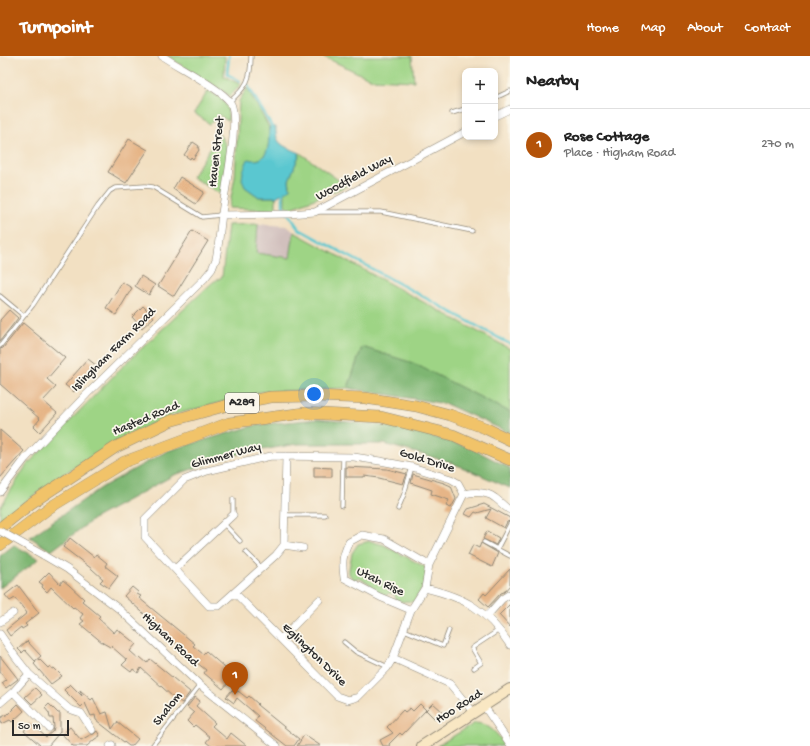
<!DOCTYPE html>
<meta charset="utf-8">
<style>
body{margin:0;font-family:"Gochi Hand",sans-serif;background:#f6f6f6;color:#222}
.controls{position:absolute;right:12px;top:12px;display:grid;overflow:hidden;border-radius:8px;box-shadow:0 2px 6px #0003}
.controls button{width:36px;height:36px;display:grid;place-items:center;padding:0;border:0;border-bottom:1px solid #e0e0e0;background:#fff;color:#222;font:20px sans-serif}
.scale{position:absolute;left:12px;bottom:10px;width:57px;box-sizing:border-box;padding-left:4px;border:2px solid #2b2b2b;border-top:0;font-size:11px;line-height:14px;white-space:nowrap;color:#2b2b2b;-webkit-text-stroke:3px #fbf7ec;paint-order:stroke}
.you{position:absolute;left:314px;top:338px;width:14px;height:14px;margin:-10px;border:3px solid #fff;border-radius:50%;background:#1a73e8;box-shadow:0 0 0 6px #1a73e833}
.badge{display:grid;place-items:center;width:26px;height:26px;border-radius:50%;background:#b45309;color:#fff;font-size:13px;font-weight:700}
.pin{position:absolute;translate:-50% -33px;filter:drop-shadow(0 1px 2px #0008)}
.pin::after{content:'';position:absolute;top:21px;width:14px;height:12px;background:inherit;clip-path:polygon(0 0,100% 0,50% 100%)}
.list{margin:0;padding:0;list-style:none}
h2{display:flex;justify-content:space-between;align-items:center;height:52px;margin:0;padding:0 16px;font-size:17px}
h2 small{font-size:13px;font-weight:400;color:#767676}
.list li{display:grid;grid-template-columns:26px 1fr auto;gap:12px;align-items:center;box-sizing:border-box;height:72px;padding:0 16px;border-top:1px solid #e0e0e0}
.list b{display:block;font-size:15px;white-space:nowrap}
.list p{margin:0;font-size:13px;white-space:nowrap;color:#767676}
.list em{font-size:13px;font-style:normal;color:#767676}
.map{position:relative;flex:none;width:510px;height:690px;overflow:hidden}
header{display:flex;align-items:center;gap:24px;box-sizing:border-box;height:56px;padding:0 20px;background:#b45309;color:#fff}
header strong{font-size:19px}
nav{display:flex;gap:22px;margin-inline-start:auto;font-size:14px}
main{display:flex}
aside{flex:1;background:#fff}
.map>svg:first-child{display:block}
.industrial{fill:#d1c0bd}
.green{fill:#9ed485;stroke:#648058}
.forest{fill:#7eb672;stroke:#54704e}
.water{fill:#5ac7d0;stroke:#42797e}
.lines{fill:none;stroke-linecap:round;stroke-linejoin:round}
.stream{stroke:#5ac7d0;stroke-width:2.5}
.building{fill:#e6b587}
.lane-casing{stroke:#8e8676;stroke-width:5}
.street-casing{stroke:#8e8676;stroke-width:8}
.secondary-casing{stroke:#8e8676;stroke-width:12}
.primary-casing{stroke:#8e8676;stroke-width:12}
.lane{stroke:#fff;stroke-width:3.5}
.street{stroke:#fff;stroke-width:7}
.secondary{stroke:#f9e7c3;stroke-width:10}
.primary{stroke:#f1c369;stroke-width:11}
.street-bridge-casing{stroke:#8e8676;stroke-width:8;stroke-linecap:butt}
.street-bridge{stroke:#fff;stroke-width:7}
.labels{text-anchor:middle;dominant-baseline:central;stroke-width:3.5;stroke-linejoin:round;paint-order:stroke}
.shield{fill:#fbf7ec;stroke:#696865;stroke-width:1}
.shield-label{font-size:12px;font-weight:bold;fill:#2b2b2b}
.street-label{font-size:13px;fill:#2b2b2b;stroke:#fbf7ec}
</style>
<header>
<strong>Turnpoint</strong>
<nav><a>Home</a><a>Map</a><a>About</a><a>Contact</a></nav>
</header>
<main>
<div class="map">
<svg width="510" height="690" viewBox="0 0 510 690">
<rect width="100%" height="100%" fill="#fbf7ec"/>
<filter id="ink" filterUnits="userSpaceOnUse"><feTurbulence type="fractalNoise" baseFrequency=".025" numOctaves="2"/><feDisplacementMap in="SourceGraphic" scale="8" xChannelSelector="R" yChannelSelector="G"/><feConvolveMatrix kernelMatrix="1 2 1 2 8 2 1 2 1" color-interpolation-filters="sRGB"/></filter>
<filter id="wash" filterUnits="userSpaceOnUse"><feTurbulence type="fractalNoise" baseFrequency=".012" numOctaves="4" result="noise"/><feDisplacementMap in="SourceGraphic" scale="16" xChannelSelector="R" yChannelSelector="G"/><feGaussianBlur stdDeviation="0.9" result="paint"/><feColorMatrix in="noise" values="0 0 0 0 0 0 0 0 0 0 0 0 0 0 0 0 0 1.4 0 .05"/><feComposite in="paint" operator="in"/></filter>
<g filter="url(#wash)">
<rect width="100%" height="100%" fill="#f2e0c2"/>
<path class="industrial" d="M258,168L287,170L294,176L291,202L256,197Z"/>
<path class="green" d="M167,0H225L224,20L241,29L230,40Z
M322,0H412L414,25L371,23Z
M247,32L269,71V87L267,96L260,103L254,105L245,131L259,141H276V154L229,152L235,121L239,45Z
M208,35C223,42 229,47 228,65L219,59L210,68L194,57Z
M219,78L228,92L222,139L192,121Z
M300,97L347,130L289,153L285,149V136L287,135L290,129L289,124Z
M258,168L256,197L290,202L294,176L510,293V357L362,291L348,332L260,336L173,359L129,378L62,419L1,464L0,462V452L26,410L126,307L213,226L222,221L228,169Z
M370,485L384,489L425,511C430,522 420,537 414,546L405,545L404,546L396,544L395,539L389,537L386,540L370,533V528L359,522L354,524L349,518V513L352,497L358,488Z
M475,667C489,667 499,679 505,690H437Z"/>
<path class="forest" d="M362,291L413,307L510,356V377L446,348L348,332Z
M318,363L398,371L469,391L510,412V432L450,406L384,388H297L239,398L174,419L95,462L51,495L30,481L104,430L167,395L256,369Z
M14,489L39,503L0,532V500Z"/>
<path class="water" d="M269,71H276C275,90 285,90 300,97L289,124L290,133L276,141H259L245,131L242,124L243,115L248,103C270,109 269,86 269,71Z"/>
<g class="lines">
<path class="stream" d="M229,0L227,18L240,25
M247,28L272,71
M283,136V150L299,173L510,288"/>
</g>
<g id="blocks">
<path class="building" d="M129,83L148,94L126,127L108,116Z
M193,86L199,90L198,92L199,94L193,103L191,101L190,103L184,99Z
M180,121L204,136L196,148L173,133Z
M192,175L208,185L174,240L158,230Z
M141,220L155,229L149,239L135,230Z
M122,226L132,232L116,259L106,252Z
M143,250L154,261L142,272L132,261Z
M9,254L18,262L0,285V264Z
M23,267L65,302L47,323L56,331L43,345L57,357L40,376L34,370L40,363L0,328V293L3,292Z
M88,303L97,310L74,336L65,329Z
M0,374L24,395L0,422Z
M314,411L332,412V421H314Z
M346,411L387,413L407,418L403,428L379,422L364,420V421H346Z
M413,418L444,427L451,430L456,443L451,452L446,450L449,444L431,438L432,434L411,427Z
M484,448L510,462V465L507,466L504,472L486,462L491,453L477,457L475,456L471,461L465,458L468,453Z
M487,475L499,482L496,489L483,483Z
M70,482L94,501L96,498L107,507L105,510L118,520L109,532L100,526L103,523L92,513L63,491Z
M481,487L498,497L492,511L468,499L473,489L479,492Z
M510,513V529L504,536L501,537L488,551L479,543L484,537L486,539Z
M49,516L60,528L63,524L69,529L84,543L82,545L100,560L98,562L114,577L117,573L136,588L130,595L139,603L140,601L147,607L150,603L190,636L182,647L173,641L141,612L138,617L133,613L131,616L122,609L127,604L111,590L110,591L103,587L80,568L84,565L80,562L83,558L74,551L73,552L51,531L47,536L42,531L43,529L39,526Z
M18,529L39,557L25,568L27,570L22,573L21,571L10,580L6,574L27,557L15,542L10,545L5,539Z
M132,531L138,536L137,538L141,540L139,542L195,588L193,590L203,598L206,595L234,620L223,633L204,617L206,614L187,599L188,597L169,582L158,572L159,571L124,540Z
M510,548V571L499,559Z
M27,585L41,600L35,605L25,594L22,597L18,593Z
M0,600L18,623L6,632L2,627L6,624L0,616Z
M39,603L48,612L50,610L52,613L54,612L62,620L51,628L34,608Z
M70,628L82,640L80,634L91,644L93,642L101,658L107,656L112,673L117,666L138,683L132,690H129L96,664L95,659L91,660L85,647L81,651L64,634Z
M35,632L42,639L32,648L25,641Z
M232,634L236,637L238,635L247,642L249,640L258,648L257,649L299,683L294,690H287L255,665L258,660L237,642L234,647L226,641Z
M195,641L200,645L196,650L215,667L212,670L227,683L231,677L247,690H211L206,686L210,681L195,669L193,671L187,665L194,657L187,651Z
M433,647L442,655L435,663L426,654Z
M18,648L24,655L12,666L10,664L2,668L0,662L8,658Z
M49,648L58,657H60V676L48,690H41L24,675L30,667L46,681L53,675L54,671L53,662H50L49,657L45,652Z
M420,648L426,654L402,679L400,677L389,688L390,690H383L380,684L393,677L387,671L403,654L405,656L410,652L413,655Z
M70,671L81,684L90,679L94,678L97,675L100,680L95,683L87,690H73L62,678Z
M304,679L321,690H297Z"/>
</g>
</g>
<g filter="url(#ink)">
<use href="#blocks" fill-opacity="0" stroke="#8e8676" stroke-width="1"/>
<g class="lines">
<defs>
<path id="lane" d="M495,42L510,35
M229,46C247,31 251,23 251,0
M452,57L465,53
M319,156H381L472,175
M0,240L24,260
M0,290L33,249L98,150L110,135L115,132L145,130L153,131L202,161L221,159
M233,443V459
M342,450L343,401
M398,453L404,438L412,411
M285,459H325
M224,468L240,485
M484,486L497,493L510,468
M497,493L510,500
M246,496L262,512
M404,574L443,590L449,574
M344,586L356,596L388,611
M474,612L481,607L472,592L499,574
M152,690L200,629"/>
<path id="street" d="M495,60L510,53
M221,159L289,158L315,156L465,76
M286,400L284,489L303,492
M0,436L25,403L87,338L204,223L212,213L216,203C219,188 220,173 222,158C224,136 241,62 230,46C220,32 178,11 162,0
M464,438C474,436 486,435 495,442C501,446 504,451 510,454
M284,489L276,499L219,550H209L145,481V463L184,424L207,415L271,400L354,401L380,405L412,411L451,423L458,427L464,438L429,509L425,532C466,542 486,553 510,589
M43,499L67,513L119,553L200,629L277,690
M175,513L233,459
M235,537L337,640L348,644L358,641L387,612L393,602L411,554L425,532
M411,554L380,541L344,522C342,505 342,501 349,486L362,479L384,483L429,509
M487,560L502,543L510,538
M0,566L13,557
M0,578L15,600L29,618L13,636L0,647
M281,583L319,544
M393,602L450,628L474,657
M29,618L69,653L81,657L92,674
M13,636L49,672
M484,650L510,688
M110,690L112,689"/>
<path id="secondary" d="M422,690L510,633"/>
<path id="primary" d="M0,472L30,448L116,391L170,365L228,349L271,341L313,340L365,342L416,350L450,359L485,372L510,384
M0,489L49,452L124,406L229,367L304,357L381,361L453,379L510,404"/>
</defs>
<use href="#lane" class="lane-casing"/>
<use href="#street" class="street-casing"/>
<use href="#secondary" class="secondary-casing"/>
<use href="#primary" class="primary-casing"/>
<use href="#lane" class="lane"/>
<use href="#street" class="street"/>
<use href="#secondary" class="secondary"/>
<use href="#primary" class="primary"/>
<defs>
<path id="street-bridge" d="M0,475L43,499"/>
</defs>
<use href="#street-bridge" class="street-bridge-casing"/>
<use href="#street-bridge" class="street-bridge"/>
</g>
</g>
<g class="labels">
<rect class="shield" x="225" y="337" width="34" height="20" rx="3"/>
<g class="shield-label">
<text x="242" y="347">A289</text>
</g>
<g class="street-label">
<text transform="translate(217 96) rotate(-84)">Haven Street</text>
<text transform="translate(354 122) rotate(-28)">Woodfield Way</text>
<text transform="translate(114 294) rotate(-45)">Islingham Farm Road</text>
<text transform="translate(146 363) rotate(-23)">Hasted Road</text>
<text transform="translate(226 400) rotate(-15)">Glimmer Way</text>
<text transform="translate(427 405) rotate(17)">Gold Drive</text>
<text transform="translate(380 526) rotate(26)">Utah Rise</text>
<text transform="translate(170 584) rotate(43)">Higham Road</text>
<text transform="translate(314 599) rotate(44)">Eglington Drive</text>
<text transform="translate(459 651) rotate(-33)">Hoo Road</text>
<text transform="translate(168 653) rotate(-52)">Shalom</text>
</g>
</g>
</svg>
<div class="controls">
<button>+</button>
<button>−</button>
</div>
<div class="scale">50 m</div>
<div class="you"></div>
<div class="pin badge" style="left:235px;top:639px">1</div>
</div>
<aside>
<h2>Nearby<small></small></h2>
<ul class="list">
<li><span class="badge">1</span><div><b>Rose Cottage</b><p>Place · Higham Road</p></div><em>270 m</em></li>
</ul>
</aside>
</main>
